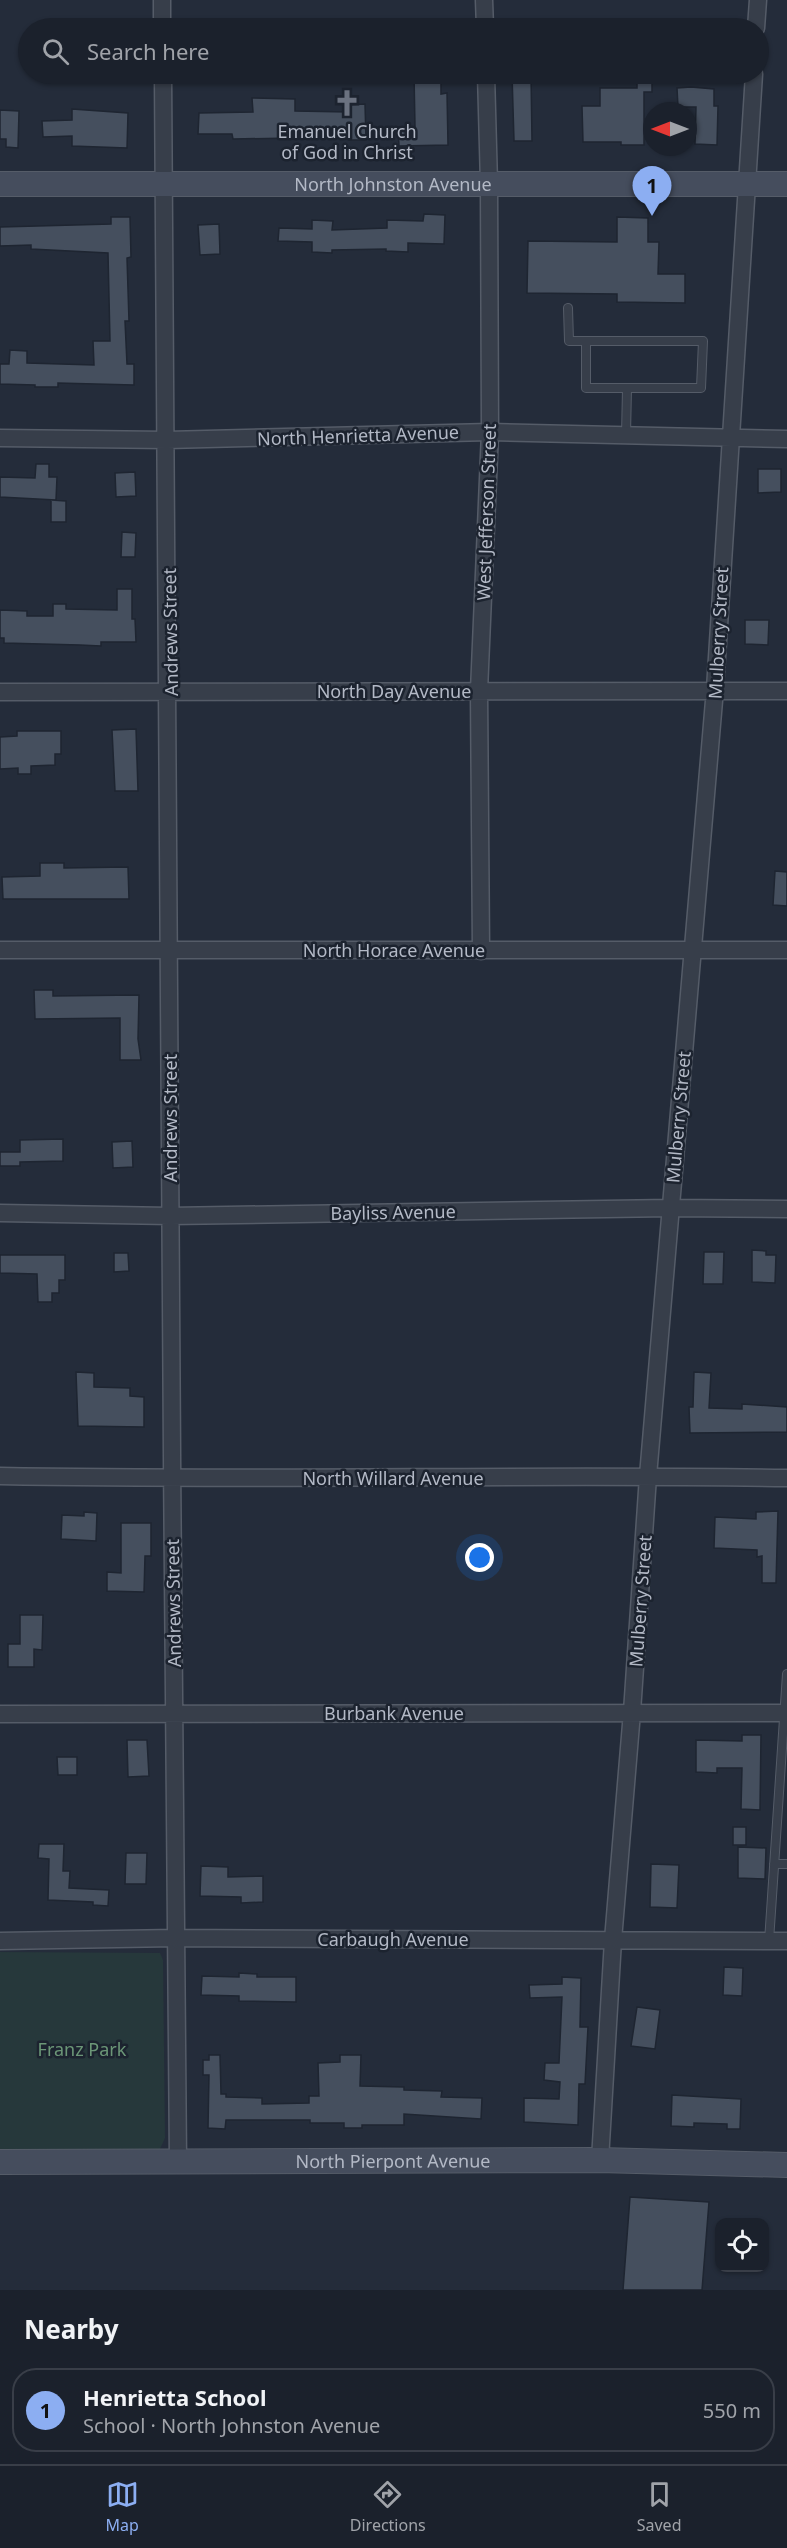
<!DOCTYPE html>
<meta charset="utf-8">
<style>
body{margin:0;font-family:"Noto Sans",sans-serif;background:#282e38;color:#f1f3f6}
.controls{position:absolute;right:18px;bottom:18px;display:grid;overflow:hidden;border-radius:12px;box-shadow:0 2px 4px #0004}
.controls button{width:54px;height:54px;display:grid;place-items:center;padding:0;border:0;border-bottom:2px solid #393e48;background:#1b212c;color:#f1f3f6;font:30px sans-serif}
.compass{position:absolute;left:643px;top:102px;width:54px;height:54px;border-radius:50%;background:#1b212c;box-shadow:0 2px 4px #0004;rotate:270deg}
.you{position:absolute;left:480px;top:1558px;width:21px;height:21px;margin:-15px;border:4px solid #fff;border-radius:50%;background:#1a73e8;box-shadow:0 0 0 9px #1a73e833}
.badge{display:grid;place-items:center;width:39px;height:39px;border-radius:50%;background:#8caef2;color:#111;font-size:20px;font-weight:700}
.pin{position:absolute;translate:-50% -50px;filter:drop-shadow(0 2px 3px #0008)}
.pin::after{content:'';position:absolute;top:32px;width:21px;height:18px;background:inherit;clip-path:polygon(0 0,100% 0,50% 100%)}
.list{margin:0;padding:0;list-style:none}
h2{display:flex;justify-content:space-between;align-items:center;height:78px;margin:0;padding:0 24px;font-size:26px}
h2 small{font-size:20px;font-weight:400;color:#a0a3a9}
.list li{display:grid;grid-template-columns:39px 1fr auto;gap:18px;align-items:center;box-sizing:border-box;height:84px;margin:0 12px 12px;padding:0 12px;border:2px solid #393e48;border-radius:24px}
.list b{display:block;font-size:22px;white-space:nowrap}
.list p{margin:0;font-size:20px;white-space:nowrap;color:#a0a3a9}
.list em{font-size:20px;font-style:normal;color:#a0a3a9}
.icon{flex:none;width:33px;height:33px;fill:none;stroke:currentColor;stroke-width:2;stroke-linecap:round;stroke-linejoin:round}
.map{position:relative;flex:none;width:787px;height:2290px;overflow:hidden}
.search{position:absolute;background:#1b212c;box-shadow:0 2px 4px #0004;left:18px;right:18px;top:18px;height:66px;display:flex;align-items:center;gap:15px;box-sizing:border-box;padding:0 21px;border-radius:33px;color:#a0a3a9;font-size:22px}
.sheet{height:174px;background:#1b212c}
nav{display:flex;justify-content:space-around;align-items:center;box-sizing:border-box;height:84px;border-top:2px solid #393e48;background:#1b212c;font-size:16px;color:#a0a3a9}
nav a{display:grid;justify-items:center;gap:3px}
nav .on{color:#8caef2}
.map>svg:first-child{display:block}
.green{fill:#26383b}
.building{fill:#454f5e;stroke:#1e2531;stroke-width:1.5}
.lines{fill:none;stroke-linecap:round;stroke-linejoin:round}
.lane-casing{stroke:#555c68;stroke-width:10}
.street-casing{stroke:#555c68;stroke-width:19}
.secondary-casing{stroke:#555c68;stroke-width:26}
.lane{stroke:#373e4a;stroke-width:8}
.street{stroke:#373e4a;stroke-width:16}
.secondary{stroke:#454d5d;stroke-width:24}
.labels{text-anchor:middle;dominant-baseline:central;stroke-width:5;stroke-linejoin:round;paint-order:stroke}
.poi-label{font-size:18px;fill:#b3b9c6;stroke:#1c232f}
.street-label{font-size:18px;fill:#b3b9c6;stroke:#1c232f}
.park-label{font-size:18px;fill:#6b9677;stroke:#1c232f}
</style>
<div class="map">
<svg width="787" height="2290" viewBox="0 0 787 2290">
<rect width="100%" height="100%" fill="#242c3a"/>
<path class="green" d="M0,1952L160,1953L163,1960L165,2138L160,2149L152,2152L0,2150Z"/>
<path class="building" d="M414,74H441V94L447,93L448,145L399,146L398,127H415Z
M512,74H531L532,141H514Z
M637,75H652V92H644V145H621V142H583L582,106H600V88H637Z
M691,87L714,89V106H718L717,145L695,144L696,107H678L677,88Z
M252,98L295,99V111L348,112V105L365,104L366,140H349V131L294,130V138L233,139L232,134H198L199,113L253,112Z
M72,109L128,113L127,148L72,146V136L43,137L42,121L72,120Z
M0,110L19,111L18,148L6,147V139H0Z
M424,214L445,215L444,244L408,243V252L386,251V249L332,250V253L312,252V242L278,241L279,228L312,229V220L333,221L332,230L387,228V220L423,221Z
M111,217H130L131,257L127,258L129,321H125L127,364H134V385L58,383V387H35V385L0,384V364H9L10,350L27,351V363L94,365L93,341H110L108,253L31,249V245L0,246V227L111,224Z
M617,217L648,218V242H659L658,274H685V303L617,302V294L527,293L528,241L617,242Z
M219,224L220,254L200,255L198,225Z
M36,464H49V477H57L56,500L0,497V477L35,478Z
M758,469H781V492L758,493Z
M135,472L136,496L116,497L115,473Z
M51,500L66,501V522H51Z
M122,532L136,533L135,557H121Z
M117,589H132V619H135L136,642H101V646L80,645L4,643V638H0V610L27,611V616H53V604H66V609L117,610Z
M745,620H769L768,645L745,644Z
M136,729L138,791H115L112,730Z
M17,731H61V754H55V765L31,766V774H18V768L0,769V737L17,736Z
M40,863H64V868L128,867L129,899H3L2,877L40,876Z
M775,871L787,872V906L773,905Z
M34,990H53V996L139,995L138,1039L141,1060H120V1018L35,1019Z
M63,1139V1161L20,1162V1166H0V1152H20V1140Z
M132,1141L133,1167L113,1168L112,1142Z
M752,1250L766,1251V1255H776L775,1283L752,1282Z
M704,1252H724L723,1284H703Z
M114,1253H128L129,1271L114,1272Z
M0,1255H65V1280H59V1293H52V1302H38L37,1274L0,1273Z
M76,1372L94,1373V1387L130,1388V1396L144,1397V1427L78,1426Z
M694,1372L711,1373L709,1408L742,1409V1404L787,1407V1432L690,1433L689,1407H693Z
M778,1511L776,1583H762V1556L757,1557V1550L714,1548L715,1517L756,1519V1512Z
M84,1512L97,1513L96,1541L61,1539L62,1515L84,1516Z
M121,1523H151V1556H145L144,1592L107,1591V1572L121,1573Z
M20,1615H43L42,1650L34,1649V1667H8V1644H20Z
M742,1735H761L760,1810L741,1809L742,1768H717V1773L696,1772V1740L742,1741Z
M127,1740H147L149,1776L128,1777Z
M57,1757H77V1775H58Z
M733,1827H746V1845H733Z
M39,1844H64L63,1871H70L69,1888L109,1890L108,1906L93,1905V1902L48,1900L49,1859L38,1858Z
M738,1847L766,1848L765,1879L738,1878Z
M126,1853H147L146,1884H125Z
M651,1864L679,1865L677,1908L650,1907Z
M201,1866L228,1867V1877L263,1876V1902L241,1903V1897L200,1896Z
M724,1967L743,1968L742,1996L723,1995Z
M239,1973L257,1974V1977H296V2002L239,2001V1996L201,1995L202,1976L239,1977Z
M562,1977L581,1978L580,2027H588L585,2084H579L578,2125L524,2122V2098L559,2099L560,2082L544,2080L545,2063H559L562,1997L530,1998L529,1985L562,1984Z
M637,2007L660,2010L655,2049L631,2046Z
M209,2055H220L221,2094H226V2097L262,2098V2104L309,2103V2096H319L318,2063L340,2062V2055H361L360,2086L404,2087V2090L442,2091L441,2097L482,2098L481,2119L404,2114V2125H362V2128H344V2123H310V2120H226L225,2129L208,2128L209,2075H203V2060H209Z
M672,2095L741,2099L740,2129H727V2124L694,2123V2127L671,2126Z
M630,2197L709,2202L702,2290H623Z"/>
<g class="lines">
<defs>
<path id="lane" d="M568,308L569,341H586
M626,435L627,388H586V341H703L701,388H627
M774,1864H787
M769,1941L787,1674"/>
<path id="street" d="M162,0V28
M484,0L485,28
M756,28L758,0
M163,74C174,769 168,1466 178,2162
M0,438L167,440L490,432L787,439
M0,692L787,691
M0,950H787
M481,951L479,691L490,432L489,184L486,74
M0,1213L170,1216L670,1208L787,1209
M0,1476C262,1481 525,1474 787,1478
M0,1714L787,1713
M0,1941L175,1938L787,1941
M600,2160L613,1940L632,1712L648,1476L715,689L754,74"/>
<g id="secondary">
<path id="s1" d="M0,184H787"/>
<path id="s2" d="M0,2162L600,2160L787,2165"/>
</g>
</defs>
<use href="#lane" class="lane-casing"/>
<use href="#street" class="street-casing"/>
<use href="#secondary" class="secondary-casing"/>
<use href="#lane" class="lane"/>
<use href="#street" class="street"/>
<use href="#secondary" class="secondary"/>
</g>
<defs>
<symbol id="church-bare" viewBox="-9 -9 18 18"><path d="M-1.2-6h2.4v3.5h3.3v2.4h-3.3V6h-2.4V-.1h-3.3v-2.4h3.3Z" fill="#6b7280" stroke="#1c232f" stroke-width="2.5" paint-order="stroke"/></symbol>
</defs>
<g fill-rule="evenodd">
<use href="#church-bare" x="328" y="84" width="38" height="38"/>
</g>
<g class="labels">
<g class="poi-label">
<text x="347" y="131">Emanuel Church<tspan x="347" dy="21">of God in Christ</tspan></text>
</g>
<g class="street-label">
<text stroke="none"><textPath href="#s1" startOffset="393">North Johnston Avenue</textPath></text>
<text transform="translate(358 435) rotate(-2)">North Henrietta Avenue</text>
<text transform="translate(486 512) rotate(-88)">West Jefferson Street</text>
<text transform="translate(170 632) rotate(-91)">Andrews Street</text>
<text transform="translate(718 633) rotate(-87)">Mulberry Street</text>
<text x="394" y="691">North Day Avenue</text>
<text x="394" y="950">North Horace Avenue</text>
<text transform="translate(678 1117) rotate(-85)">Mulberry Street</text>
<text transform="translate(170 1118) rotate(-90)">Andrews Street</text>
<text transform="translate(393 1212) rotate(-1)">Bayliss Avenue</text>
<text x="393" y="1478">North Willard Avenue</text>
<text transform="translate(640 1601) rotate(-86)">Mulberry Street</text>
<text transform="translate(173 1603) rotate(-91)">Andrews Street</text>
<text x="394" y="1713">Burbank Avenue</text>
<text x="393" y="1939">Carbaugh Avenue</text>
<text stroke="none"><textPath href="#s2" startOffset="393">North Pierpont Avenue</textPath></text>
</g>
<g class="park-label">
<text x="82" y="2049">Franz Park</text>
</g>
</g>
</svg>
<div class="controls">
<button><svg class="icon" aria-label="locate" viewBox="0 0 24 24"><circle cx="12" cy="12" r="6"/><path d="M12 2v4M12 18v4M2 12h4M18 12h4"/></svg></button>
</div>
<svg class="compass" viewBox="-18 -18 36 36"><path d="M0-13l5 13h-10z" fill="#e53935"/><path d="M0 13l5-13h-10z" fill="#a0a3a9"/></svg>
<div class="you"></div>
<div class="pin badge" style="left:652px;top:216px">1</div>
<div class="search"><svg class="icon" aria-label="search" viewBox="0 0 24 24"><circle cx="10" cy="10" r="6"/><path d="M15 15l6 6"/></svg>Search here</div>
</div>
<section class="sheet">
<h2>Nearby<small></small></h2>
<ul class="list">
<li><span class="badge">1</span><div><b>Henrietta School</b><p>School · North Johnston Avenue</p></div><em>550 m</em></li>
</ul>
</section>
<nav>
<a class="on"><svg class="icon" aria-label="map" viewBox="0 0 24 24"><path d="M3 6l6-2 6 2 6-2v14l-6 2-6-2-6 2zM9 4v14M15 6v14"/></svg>Map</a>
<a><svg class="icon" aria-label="directions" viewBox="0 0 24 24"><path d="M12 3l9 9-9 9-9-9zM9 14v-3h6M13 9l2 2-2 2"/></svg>Directions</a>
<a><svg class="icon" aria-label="saved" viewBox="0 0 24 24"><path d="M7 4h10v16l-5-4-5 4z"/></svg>Saved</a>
</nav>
